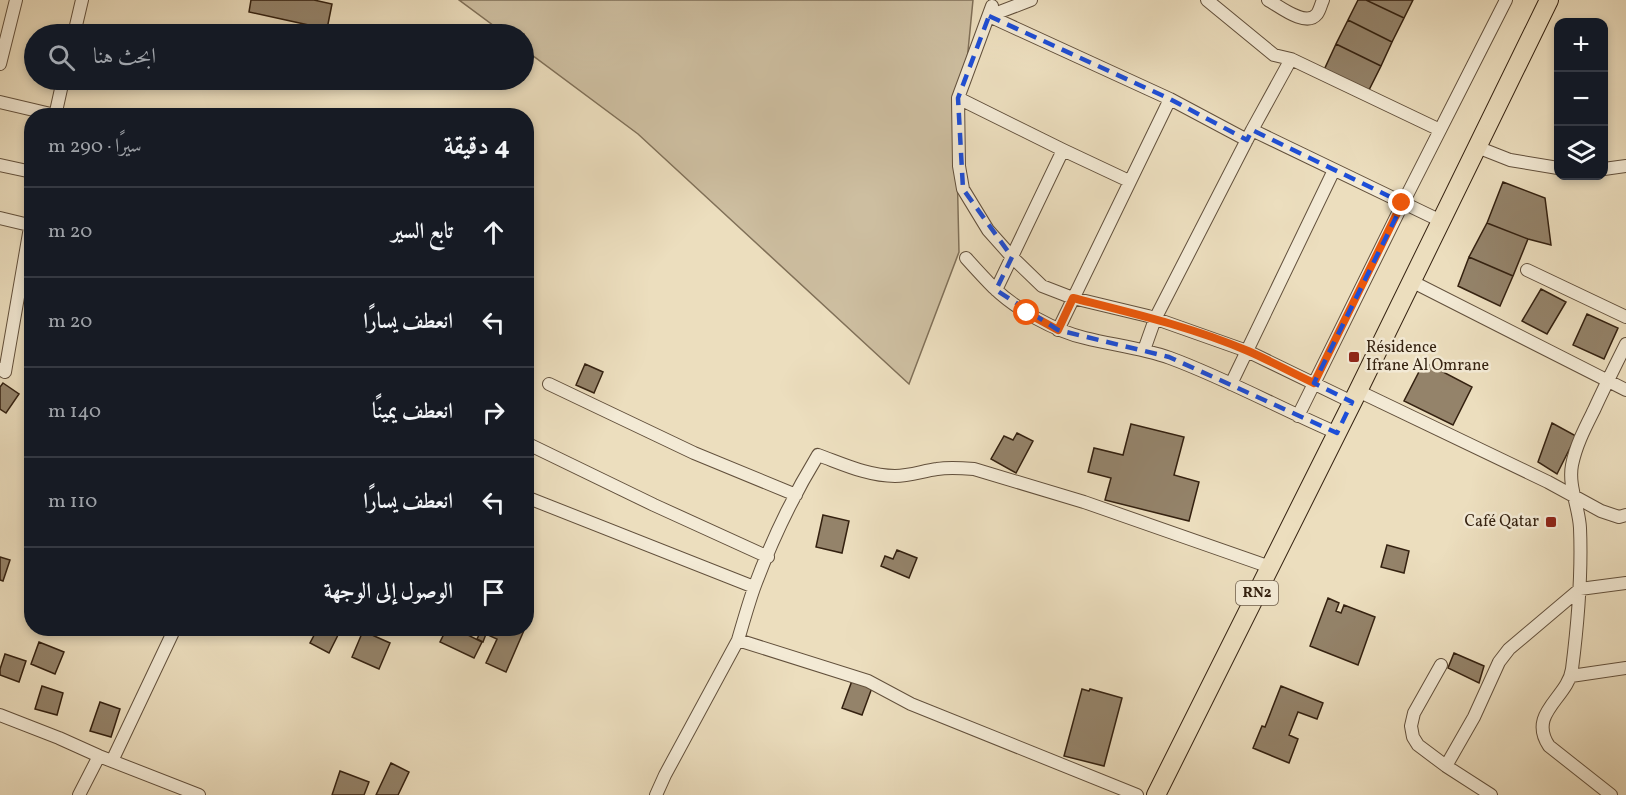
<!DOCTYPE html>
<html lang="ar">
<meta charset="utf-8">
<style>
body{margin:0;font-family:Vollkorn,Amiri,serif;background:#20242c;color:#f1f3f6;direction:rtl}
.controls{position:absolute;right:18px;top:18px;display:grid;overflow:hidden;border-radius:12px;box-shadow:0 3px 9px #0003}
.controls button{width:54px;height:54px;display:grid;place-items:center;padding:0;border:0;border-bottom:2px solid #363941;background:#171b24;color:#f1f3f6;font:30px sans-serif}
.stop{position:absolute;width:18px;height:18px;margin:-14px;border:4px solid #ea580c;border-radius:50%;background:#fff}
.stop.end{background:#ea580c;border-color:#fff;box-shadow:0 2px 6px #0008}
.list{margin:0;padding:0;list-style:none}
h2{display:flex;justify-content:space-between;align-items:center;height:78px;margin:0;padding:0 24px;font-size:26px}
h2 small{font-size:20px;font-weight:400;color:#9ea1a6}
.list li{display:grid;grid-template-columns:39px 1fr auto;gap:18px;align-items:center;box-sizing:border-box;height:90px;padding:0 24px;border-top:2px solid #363941}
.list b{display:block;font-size:22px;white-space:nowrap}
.list em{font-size:20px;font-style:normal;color:#9ea1a6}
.icon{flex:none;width:33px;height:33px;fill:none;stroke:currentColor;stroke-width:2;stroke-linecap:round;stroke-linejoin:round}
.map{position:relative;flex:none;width:1626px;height:795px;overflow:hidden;direction:ltr}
.search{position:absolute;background:#171b24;box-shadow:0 3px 9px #0003;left:24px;top:24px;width:510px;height:66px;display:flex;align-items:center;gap:15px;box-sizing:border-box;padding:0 21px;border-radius:33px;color:#9ea1a6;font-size:22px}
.panel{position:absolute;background:#171b24;box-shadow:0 3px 9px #0003;left:24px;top:108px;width:510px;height:528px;border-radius:24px;direction:rtl}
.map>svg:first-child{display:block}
.green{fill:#cdbea0;stroke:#807058;stroke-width:1.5}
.building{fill:#94836a;stroke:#342110;stroke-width:1.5}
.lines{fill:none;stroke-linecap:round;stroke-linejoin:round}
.minor-casing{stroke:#62503c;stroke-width:14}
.highway-casing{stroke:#342110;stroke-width:20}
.minor{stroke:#f3ead5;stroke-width:12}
.highway{stroke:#ecdebe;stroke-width:18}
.route{stroke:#ea580c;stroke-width:8}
.marked{fill:none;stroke:#1d4ed8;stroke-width:4.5;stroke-dasharray:12 8;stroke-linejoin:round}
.poi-dot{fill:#8f2418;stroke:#f3ead5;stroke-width:2}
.labels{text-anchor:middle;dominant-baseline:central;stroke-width:5;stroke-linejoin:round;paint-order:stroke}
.shield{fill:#f3ead5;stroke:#6d5d4b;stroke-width:1.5}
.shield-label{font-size:15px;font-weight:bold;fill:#342110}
.poi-label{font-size:16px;fill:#342110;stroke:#f3ead5;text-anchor:start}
</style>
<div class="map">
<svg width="1626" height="795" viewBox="0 0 1626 795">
<rect width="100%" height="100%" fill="#ecdebe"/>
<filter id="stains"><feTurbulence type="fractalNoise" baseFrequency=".00333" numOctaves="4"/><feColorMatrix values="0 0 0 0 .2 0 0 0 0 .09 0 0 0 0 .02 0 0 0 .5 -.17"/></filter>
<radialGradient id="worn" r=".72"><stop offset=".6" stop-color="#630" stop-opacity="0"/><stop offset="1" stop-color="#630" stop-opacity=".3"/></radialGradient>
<path class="green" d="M459,0H973L957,163L959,252L909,384L638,134L524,49V34H505Z"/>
<path class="building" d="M251,0H314L332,4L327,29L249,12Z
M1358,0H1366L1404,18L1392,42L1348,20Z
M1366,0H1413L1404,18Z
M1348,20L1392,42L1381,66L1336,44Z
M1336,44L1381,66L1368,92L1324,70Z
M1503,182L1545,198L1551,245L1528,239L1487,223Z
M1487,223L1528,239L1513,276L1469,257Z
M1469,257L1513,276L1500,306L1458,286Z
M1541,289L1566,302L1547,334L1522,321Z
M1587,314L1618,328L1604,359L1573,345Z
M1424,362L1472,387L1453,425L1404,401Z
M585,364L603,372L594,393L576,385Z
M3,383L19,394L6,413L0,409V387Z
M1552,423L1576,436L1557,474L1538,462Z
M1131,424L1184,437L1174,475L1199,482L1189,521L1105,500L1111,478L1088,472L1094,448L1123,455Z
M1017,433L1033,441L1016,473L991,459L1004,436L1013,440Z
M823,515L849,521L842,553L816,547Z
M1387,545L1409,551L1404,573L1381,567Z
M897,550L917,558L909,578L881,566L885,556L893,559Z
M0,557L10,560L3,581L0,580Z
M1328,598L1339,603L1336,611L1341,613L1344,605L1375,617L1358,665L1310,646Z
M318,628H330L339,633L329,653L310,643Z
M447,628H454L482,642L474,658L440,642Z
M525,628L506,672L486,663L497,639L486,634L483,642L477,639L480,633L473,630L472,633L463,629Z
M363,631L390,643L379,669L352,657Z
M39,642L64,652L55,674L31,664Z
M1454,653L1484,666L1479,683L1448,668Z
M5,654L26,661L19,682L0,675V669Z
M853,678L873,685L862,715L842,708Z
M42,686L63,693L57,715L35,709Z
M1281,686L1323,703L1317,719L1298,712L1289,735L1298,739L1289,763L1253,748L1262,726L1265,727Z
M1082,689L1089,691L1090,689L1122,698L1104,766L1064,756Z
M100,702L120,709L111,737L90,731Z
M391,763L409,772L398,795H376Z
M340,771L369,782L364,795H332Z"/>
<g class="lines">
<defs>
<path id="minor" d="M1207,0L1274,55L1291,59L1440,130
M1268,0C1279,6 1306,28 1317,14C1320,10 1321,4 1323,0
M992,6L958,98L959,166L963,189L988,230L1012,257L1042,286L1073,298L1148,316L1247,351L1352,402
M989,16L1170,99L1247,140
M989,16L1031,0
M74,34L82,0
M0,64L16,0
M958,98L1063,150L1129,181
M0,102L55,115
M55,116L63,80
M1252,130L1441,221
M1477,147L1510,160L1558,168
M0,165L32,172
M1604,169L1626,166
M0,218L29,225
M966,258C975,268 984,278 994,288C1017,310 1055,331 1085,338C1113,345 1142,348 1170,358C1227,379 1281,409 1337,433
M1527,270L1626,317
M1411,281L1626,390
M996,290L1063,150
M1058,330L1170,99
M1144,350L1155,319L1252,130L1291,59
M0,369L5,372L32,216
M549,384L694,453L796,495
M1231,384L1334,170
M1358,391L1548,482L1601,511L1619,517L1626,515
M1298,416L1403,203L1506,0
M526,443L654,505L768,557
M526,497L754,587
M738,640C743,623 748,605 754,588C771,542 793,496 818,455C843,464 868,476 895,476C909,476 923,471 937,469C949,467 962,468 974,469L1084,502L1270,567
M1441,665L1414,713L1411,726L1413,737L1418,745L1446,766L1491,795
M1571,676L1626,668
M0,715L59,738L99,756L199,795
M112,761L175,628
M1446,766L1474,717L1499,662L1509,649L1580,589L1626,583
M79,795L99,756
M656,795L665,775L738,640L868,681L911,704L1137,795
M1611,795L1549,746C1527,713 1568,698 1572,669C1578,622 1582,575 1580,528C1579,507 1568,486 1572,465C1576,445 1585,428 1594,410C1604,388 1615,366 1626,344"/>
<path id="highway" d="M1156,795L1358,391L1549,0"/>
</defs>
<use href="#minor" class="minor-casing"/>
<use href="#highway" class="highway-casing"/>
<use href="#minor" class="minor"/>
<use href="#highway" class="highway"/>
</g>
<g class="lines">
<path class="route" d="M1027,313L1058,330L1073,298C1132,313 1192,327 1248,351C1271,361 1292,373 1314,383L1402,203"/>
</g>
<path class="marked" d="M989,16L1170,99L1247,140L1252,130L1403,203L1314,383L1352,402L1337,433L1169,357L1058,330L996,290L1012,257L963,189L958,98Z"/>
<g class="poi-dot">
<rect x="1348" y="351" width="12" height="12" rx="3"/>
<rect x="1545" y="516" width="12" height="12" rx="3"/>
</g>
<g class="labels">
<rect class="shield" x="1236" y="581" width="42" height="24" rx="4.5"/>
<g class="shield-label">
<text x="1257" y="593">RN2</text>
</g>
<g class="poi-label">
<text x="1366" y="348">Résidence<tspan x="1366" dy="18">Ifrane Al Omrane</tspan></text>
<text x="1539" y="522" text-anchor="end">Café Qatar</text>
</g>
</g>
<rect width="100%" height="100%" filter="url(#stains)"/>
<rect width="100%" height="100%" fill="url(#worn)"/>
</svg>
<div class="controls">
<button>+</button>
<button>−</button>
<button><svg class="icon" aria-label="layers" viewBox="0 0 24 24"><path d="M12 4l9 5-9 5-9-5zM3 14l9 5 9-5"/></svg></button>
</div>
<div class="stop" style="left:1027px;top:313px"></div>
<div class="stop end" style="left:1402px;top:203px"></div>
<div class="search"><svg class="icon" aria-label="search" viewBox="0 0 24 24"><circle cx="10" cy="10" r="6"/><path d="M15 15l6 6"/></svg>ابحث هنا</div>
<section class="panel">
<h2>4 دقيقة<small>سيرًا · 290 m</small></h2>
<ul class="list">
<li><svg class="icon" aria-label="ahead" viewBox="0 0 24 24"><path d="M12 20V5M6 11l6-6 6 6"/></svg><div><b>تابع السير</b></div><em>20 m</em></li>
<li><svg class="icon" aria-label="left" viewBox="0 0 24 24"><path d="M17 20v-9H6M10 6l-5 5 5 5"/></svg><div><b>انعطف يسارًا</b></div><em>20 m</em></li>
<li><svg class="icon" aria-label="right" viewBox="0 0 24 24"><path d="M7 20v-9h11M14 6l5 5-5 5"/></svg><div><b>انعطف يمينًا</b></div><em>140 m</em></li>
<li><svg class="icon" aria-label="left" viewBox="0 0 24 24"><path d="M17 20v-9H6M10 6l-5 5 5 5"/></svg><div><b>انعطف يسارًا</b></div><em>110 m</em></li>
<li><svg class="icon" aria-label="arrive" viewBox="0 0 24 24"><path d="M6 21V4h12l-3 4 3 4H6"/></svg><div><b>الوصول إلى الوجهة</b></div></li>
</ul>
</section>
</div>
